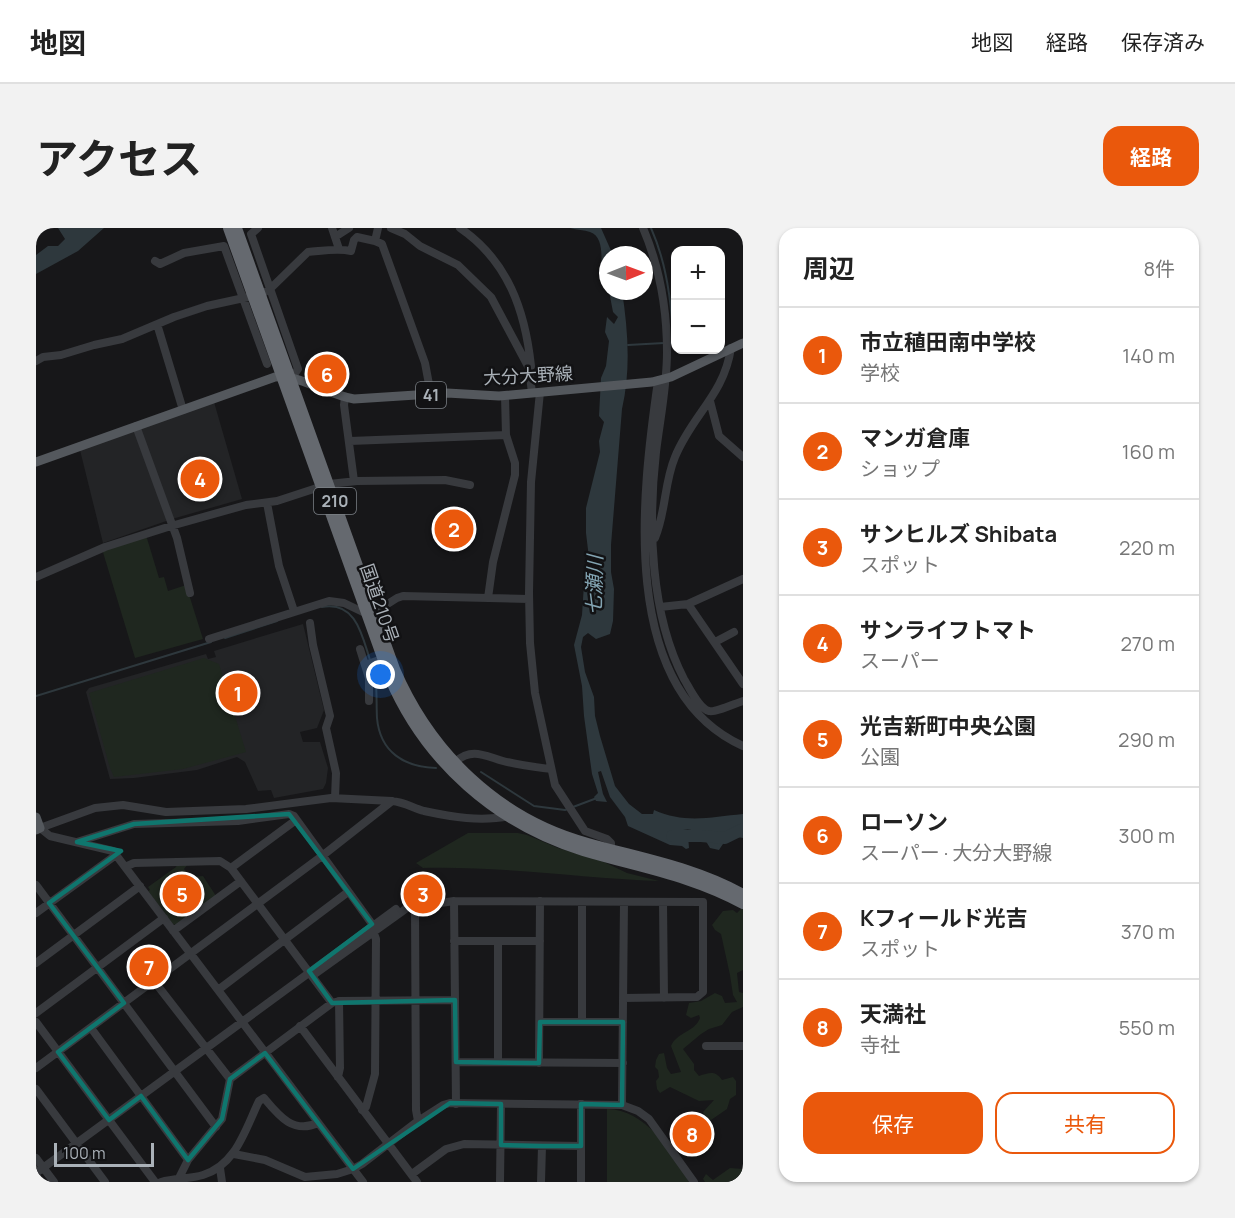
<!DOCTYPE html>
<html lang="ja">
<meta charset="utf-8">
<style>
body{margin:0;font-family:Manrope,"Noto Sans JP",sans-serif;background:#f2f2f2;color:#222}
.controls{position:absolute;right:18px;top:18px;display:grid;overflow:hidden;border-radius:12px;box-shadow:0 2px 4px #0004}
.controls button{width:54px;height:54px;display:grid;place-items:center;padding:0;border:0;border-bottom:2px solid #e0e0e0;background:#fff;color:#222;font:30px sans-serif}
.compass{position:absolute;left:563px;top:18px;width:54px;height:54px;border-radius:50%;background:#fff;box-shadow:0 2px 4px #0004;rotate:89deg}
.scale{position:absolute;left:18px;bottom:15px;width:100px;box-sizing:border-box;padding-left:6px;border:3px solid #aab1b8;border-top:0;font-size:16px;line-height:21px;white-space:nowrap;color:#aab1b8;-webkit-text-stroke:4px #121214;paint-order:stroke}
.you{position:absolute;left:345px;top:447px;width:21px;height:21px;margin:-15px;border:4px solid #fff;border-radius:50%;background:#1a73e8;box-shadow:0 0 0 9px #1a73e833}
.badge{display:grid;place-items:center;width:39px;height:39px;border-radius:50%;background:#ea580c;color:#fff;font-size:20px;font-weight:700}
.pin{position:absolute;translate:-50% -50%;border:3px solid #fff;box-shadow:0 2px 6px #0006}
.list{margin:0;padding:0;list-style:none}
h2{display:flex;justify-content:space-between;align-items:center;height:78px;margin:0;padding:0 24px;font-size:26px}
h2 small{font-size:20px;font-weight:400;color:#767676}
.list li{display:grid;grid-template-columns:39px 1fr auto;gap:18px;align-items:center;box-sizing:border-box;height:96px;padding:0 24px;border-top:2px solid #e0e0e0}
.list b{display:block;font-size:22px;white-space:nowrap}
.list p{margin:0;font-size:20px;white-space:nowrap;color:#767676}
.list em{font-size:20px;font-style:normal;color:#767676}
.actions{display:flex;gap:12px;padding:18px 24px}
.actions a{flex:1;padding:14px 0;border:2px solid #ea580c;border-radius:18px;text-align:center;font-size:21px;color:#ea580c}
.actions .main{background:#ea580c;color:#fff}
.map{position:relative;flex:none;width:707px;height:954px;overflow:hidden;border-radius:18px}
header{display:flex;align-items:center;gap:36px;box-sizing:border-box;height:84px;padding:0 30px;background:#fff;border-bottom:2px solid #e0e0e0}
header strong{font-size:28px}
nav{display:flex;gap:33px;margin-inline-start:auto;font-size:21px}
.intro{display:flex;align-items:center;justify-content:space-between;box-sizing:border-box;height:144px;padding:0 36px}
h1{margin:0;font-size:42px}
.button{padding:15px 27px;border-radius:18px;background:#ea580c;color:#fff;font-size:21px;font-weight:700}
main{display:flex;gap:36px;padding:0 36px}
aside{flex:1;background:#fff;border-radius:18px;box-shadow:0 2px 4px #0004}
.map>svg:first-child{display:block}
.built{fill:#232426}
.green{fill:#1f271f}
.water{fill:#2e383d}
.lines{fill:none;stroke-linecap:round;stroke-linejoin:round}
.stream{stroke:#2e383d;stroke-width:2}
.river{stroke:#2e383d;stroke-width:12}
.minor{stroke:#383a3e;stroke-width:8}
.major{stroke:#54585d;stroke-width:9}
.highway{stroke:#65696f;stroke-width:10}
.marked{fill:none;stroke:#0f766e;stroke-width:4.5;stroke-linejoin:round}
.labels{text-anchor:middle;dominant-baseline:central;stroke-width:5;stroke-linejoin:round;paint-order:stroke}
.shield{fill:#121214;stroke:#7c8187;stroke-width:1.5}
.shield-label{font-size:16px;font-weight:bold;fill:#aab1b8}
.street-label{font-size:18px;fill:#aab1b8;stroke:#121214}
.water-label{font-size:20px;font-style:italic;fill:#83a4b2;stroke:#121214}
</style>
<header>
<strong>地図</strong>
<nav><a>地図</a><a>経路</a><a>保存済み</a></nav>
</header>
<div class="intro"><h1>アクセス</h1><a class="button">経路</a></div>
<main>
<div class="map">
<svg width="707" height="954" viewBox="0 0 707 954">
<rect width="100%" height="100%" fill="#171719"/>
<path class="built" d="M178,174L206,271L136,291L67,315L44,222Z
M267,396L288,482L281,500L264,504L267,514H284L292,540L290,555L287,561L238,570L235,562L222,563L209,534L201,529L161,542L98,550L74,551L50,464L53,460L170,426L172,431L180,429L178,423Z"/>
<path class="green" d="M110,307L123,350L128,349L132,363L150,357L167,411L99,430L66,321Z
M168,430L183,436L210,524L147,541L78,549L74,540L53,465Z
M432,605H482L491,607L522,620L568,634L591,645L623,653C544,650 466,638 387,640L380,635Z
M141,636H152L148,641L155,649L167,648L180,668L141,697L137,696L112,663L114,662L112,659L140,639Z
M705,681H707V742L701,745L703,764L707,765V779L696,784L686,797L673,801L665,806L647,821L658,836V842L663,848C673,845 679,842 686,852L697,849L700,853V867L694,871L691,881L675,892L670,891L667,884L678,872L663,873L634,859L624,865L621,861L620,853L623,849L622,842L619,839L620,832L623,826L628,825L631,840L635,846L645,844L635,818C641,804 659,804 664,790L663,787L655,790L650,787L653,775L665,773L679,765L686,768L689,775L701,774L697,767L694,747L685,706L679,702L676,697L687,683L697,682L701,685Z
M571,881C609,881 637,924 653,954H571Z
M694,940L707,941V954H669L667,951L670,946L677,952Z"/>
<path class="water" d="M22,0H68L42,23L0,46V27L12,18H22L29,11Z
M534,0H565L577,27H572V60L570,49L565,45C565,33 569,9 554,4C548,2 541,2 534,0Z
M573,63H586C592,102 595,142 586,181L575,317V344L578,361L577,393L574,406L560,411L552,405L547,409L545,419L549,444L558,469L559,488L564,508L579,558L593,576L606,586H617L618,582C649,596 675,589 707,586V610C694,607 690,611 683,622L674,620C668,609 661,599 647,602L648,605L652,607L653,620L650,621L646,618L634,617L592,598L589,589L574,569L565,543L562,544L567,566L571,574L560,573L558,569L562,565L556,546L548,488L546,458L538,417L546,387L548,356L553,330L550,305V280L564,224L563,213L568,194L563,188L565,150L570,138L573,113L569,104L571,89L578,96L582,89L577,84Z"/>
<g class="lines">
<path class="stream" d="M615,0C631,36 636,76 637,114L634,115
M592,117L628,115
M286,379C320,373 326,407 334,432
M189,410L241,393
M336,437C342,454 340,472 341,490C344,524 368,539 400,540
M0,468L175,414
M445,544L498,578L529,582L561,570"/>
<path class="river" d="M636,608H665L689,610L707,601"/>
<path class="minor" d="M222,0L215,6L262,141L255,151
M296,0L303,21
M355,0L369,6L384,18L422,37L455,69L493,140L496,165
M424,0C472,33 489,82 495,138
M607,0C624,40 631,81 631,124C631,158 624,191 620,224C612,296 614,386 648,451C653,459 663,481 673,483C679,485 700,475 707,473
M299,9L313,0
M339,13L342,0
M119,33L124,36L148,25L188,18L231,136
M225,66L234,61L272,24C286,23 301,20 315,23L318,12L321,9L339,13L346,16L389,135L395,167
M121,96L147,182
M0,133L7,129L25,127L58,117L86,111L138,89L171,78L217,68
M622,153C606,264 581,461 707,518
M504,164L495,254L493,365L494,415L499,465L519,557L549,603L571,611L575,615V621
M309,169L308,177L318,253
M674,173L683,208L707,229
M100,198L141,310L154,365
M314,213L470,207
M231,275L243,338L258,383
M619,310C630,284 628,255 639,229C656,187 688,167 695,120
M0,349L69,319L135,298L210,277L241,273L293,256L321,253L409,252L434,257
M452,370L457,334L479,247V235L470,207L469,168
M652,376L707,456
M624,379L652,376L707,351
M339,384L361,370L367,368L493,371
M274,395L277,417L294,488L290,500L300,545L299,570
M173,411L293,373L308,375L331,386
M681,413L698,404
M324,421L333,450V473
M329,437L346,431
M419,534C436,519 449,528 467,533C482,537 499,539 514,541
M41,614L98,596L202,593L253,586L258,588L336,696
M89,639L98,635L184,633L195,640L296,775
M195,640L260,592
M0,657L180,899
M375,673L379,679L380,882L382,893
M418,673L420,876
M627,674L628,770
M0,685L80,627
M137,703L205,653
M418,713H504
M0,735L104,658
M276,748L371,680L418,673L667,674V764L661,769L587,770
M118,753L194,851
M182,762L312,664
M0,785L128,690
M0,794L119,954
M504,794H587
M546,794V674
M264,798L381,954
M55,800L152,932
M670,818H707
M420,834L587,835
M462,834V713
M503,835L504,673
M0,840L286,628L356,573C368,574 377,580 388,583C416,589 445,594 473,588
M302,849L304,840L303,773
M0,861L69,954
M586,877L588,674
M326,882L330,879L339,846L340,711L337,703
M198,926L229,932L269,949L301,946L317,941L326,936L382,893L407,877L414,875L586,877L602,883L613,891L658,954
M0,930L18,954
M184,940L186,954
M0,945L360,681
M376,946L410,921L428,916L545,918
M125,954C139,950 154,951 167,947C200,937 209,902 223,873L228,870C243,888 257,906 282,895
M141,954L152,932L186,891L194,851L296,775L303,773L419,772
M327,954L77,623L14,608L4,600L59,580L87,577L130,584L210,581L295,570L356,573
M464,954L465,876
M505,954L506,918
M545,954V876"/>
<path class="major" d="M0,234L239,149C266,147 292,167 318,171L411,165L463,168L616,154L635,149L707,115
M0,589L4,600L0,602"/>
<path class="highway" d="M192,0L353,449C389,534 460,596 547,623C604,640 653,647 707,676
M201,0L359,441C395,525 463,591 552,615C605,630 659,639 707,666"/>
</g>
<path class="marked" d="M253,586L336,696L273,743L296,775L419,772L420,834L503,835L504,794H587L586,877L545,876V918H506L465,917V876L414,875L317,941L229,825L194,851L186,891L152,932L105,868L73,892L22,824L88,775L13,675L85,623L41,614L98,596Z"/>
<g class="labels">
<g class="shield">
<rect x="380" y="154" width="30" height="26" rx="4.5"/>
<rect x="278" y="260" width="42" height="26" rx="4.5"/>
</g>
<g class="shield-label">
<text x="395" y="167">41</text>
<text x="299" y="273">210</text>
</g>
<g class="street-label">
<text transform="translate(492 147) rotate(-3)">大分大野線</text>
<text transform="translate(344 375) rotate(71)">国道210号</text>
</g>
<g class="water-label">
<text transform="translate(558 357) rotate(-89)">七瀬川</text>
</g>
</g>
</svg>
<div class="controls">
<button>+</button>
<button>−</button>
</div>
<svg class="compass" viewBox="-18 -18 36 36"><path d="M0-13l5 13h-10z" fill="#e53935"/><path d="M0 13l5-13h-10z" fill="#767676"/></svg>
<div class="scale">100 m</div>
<div class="you"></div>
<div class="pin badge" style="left:202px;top:465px">1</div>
<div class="pin badge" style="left:418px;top:301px">2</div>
<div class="pin badge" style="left:387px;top:666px">3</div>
<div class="pin badge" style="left:164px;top:251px">4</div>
<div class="pin badge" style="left:146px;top:666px">5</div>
<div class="pin badge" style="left:291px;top:146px">6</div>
<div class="pin badge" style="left:113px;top:739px">7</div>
<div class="pin badge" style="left:656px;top:906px">8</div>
</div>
<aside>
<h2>周辺<small>8件</small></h2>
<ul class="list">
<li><span class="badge">1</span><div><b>市立稙田南中学校</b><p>学校</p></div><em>140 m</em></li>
<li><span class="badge">2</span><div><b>マンガ倉庫</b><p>ショップ</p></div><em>160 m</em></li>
<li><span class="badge">3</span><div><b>サンヒルズ Shibata</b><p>スポット</p></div><em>220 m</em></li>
<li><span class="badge">4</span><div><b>サンライフトマト</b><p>スーパー</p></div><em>270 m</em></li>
<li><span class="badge">5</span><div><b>光吉新町中央公園</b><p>公園</p></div><em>290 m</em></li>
<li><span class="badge">6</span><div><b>ローソン</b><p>スーパー · 大分大野線</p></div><em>300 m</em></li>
<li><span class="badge">7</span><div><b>Kフィールド光吉</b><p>スポット</p></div><em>370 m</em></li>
<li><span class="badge">8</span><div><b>天満社</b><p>寺社</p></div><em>550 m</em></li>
</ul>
<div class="actions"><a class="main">保存</a><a>共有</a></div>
</aside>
</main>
